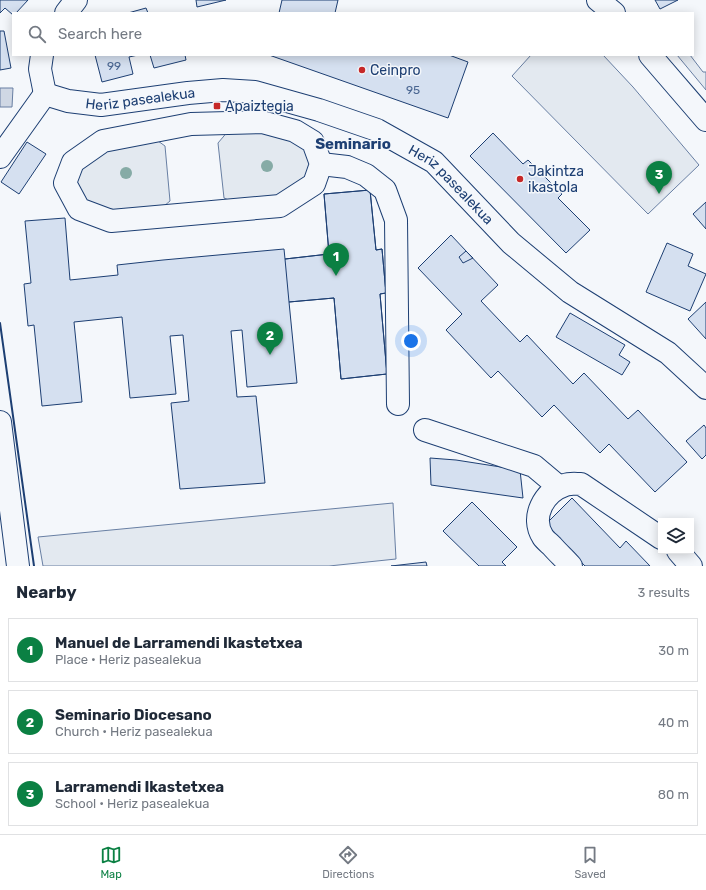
<!DOCTYPE html>
<meta charset="utf-8">
<style>
body{margin:0;font-family:Rubik,sans-serif;background:#f6f6f7;color:#1f2937}
.controls{position:absolute;right:12px;bottom:12px;display:grid;overflow:hidden;border-radius:0px;box-shadow:0 2px 10px #0003}
.controls button{width:36px;height:36px;display:grid;place-items:center;padding:0;border:0;border-bottom:1px solid #e0e1e3;background:#fff;color:#1f2937;font:20px sans-serif}
.you{position:absolute;left:411px;top:341px;width:14px;height:14px;margin:-10px;border:3px solid #fff;border-radius:50%;background:#1a73e8;box-shadow:0 0 0 6px #1a73e833}
.badge{display:grid;place-items:center;width:26px;height:26px;border-radius:50%;background:#0b8043;color:#fff;font-size:13px;font-weight:700}
.pin{position:absolute;translate:-50% -33px;filter:drop-shadow(0 1px 2px #0008)}
.pin::after{content:'';position:absolute;top:21px;width:14px;height:12px;background:inherit;clip-path:polygon(0 0,100% 0,50% 100%)}
.list{margin:0;padding:0;list-style:none}
h2{display:flex;justify-content:space-between;align-items:center;height:52px;margin:0;padding:0 16px;font-size:17px}
h2 small{font-size:13px;font-weight:400;color:#747a83}
.list li{display:grid;grid-template-columns:26px 1fr auto;gap:12px;align-items:center;box-sizing:border-box;height:64px;margin:0 8px 8px;padding:0 8px;border:1px solid #e0e1e3;border-radius:0px}
.list b{display:block;font-size:15px;white-space:nowrap}
.list p{margin:0;font-size:13px;white-space:nowrap;color:#747a83}
.list em{font-size:13px;font-style:normal;color:#747a83}
.icon{flex:none;width:22px;height:22px;fill:none;stroke:currentColor;stroke-width:2;stroke-linecap:round;stroke-linejoin:round}
.map{position:relative;flex:none;width:706px;height:566px;overflow:hidden}
.search{position:absolute;background:#fff;box-shadow:0 2px 10px #0003;left:12px;right:12px;top:12px;height:44px;display:flex;align-items:center;gap:10px;box-sizing:border-box;padding:0 14px;border-radius:0px;color:#747a83;font-size:15px}
.sheet{height:268px;background:#fff}
nav{display:flex;justify-content:space-around;align-items:center;box-sizing:border-box;height:56px;border-top:1px solid #e0e1e3;background:#fff;font-size:11px;color:#747a83}
nav a{display:grid;justify-items:center;gap:2px}
nav .on{color:#0b8043}
.map>svg:first-child{display:block}
.green{fill:#e3e9f0;stroke:#687fa3}
.water{fill:#cfd7e4;stroke:#687fa3}
.building{fill:#d5e0f0;stroke:#1d3f73}
.lines{fill:none;stroke-linecap:round;stroke-linejoin:round}
.minor-casing{stroke:#1d3f73;stroke-width:24}
.minor{stroke:#f4f7fb;stroke-width:22}
.wall{stroke:#1d3f73;stroke-width:2}
.tree{fill:#86aba6}
.poi-dot{fill:#c62828;stroke:#f4f7fb;stroke-width:1.5}
.labels{text-anchor:middle;dominant-baseline:central;stroke-width:3;stroke-linejoin:round;paint-order:stroke}
.number-label{font-size:12px;fill:#4b6792}
.poi-label{font-size:14px;fill:#1d3f73;stroke:#f4f7fb;text-anchor:start}
.street-label{font-size:14px;fill:#1d3f73;stroke:#f4f7fb}
.neighbourhood-label{font-size:15px;font-weight:bold;fill:#1d3f73;stroke:#f4f7fb}
</style>
<div class="map">
<svg width="706" height="566" viewBox="0 0 706 566">
<rect width="100%" height="100%" fill="#f4f7fb"/>
<path class="green" d="M531,55H603L633,87L699,165L648,214L512,76Z
M677,55H690L703,72H706V90Z
M229,130L268,131L306,145L311,161L309,175L278,196L231,201L224,198L218,143Z
M151,136L165,146L170,201L164,206L117,211L97,207L82,197L77,183L79,167L93,154Z
M393,503L396,559L329,566H43L38,537Z"/>
<path class="water" d="M0,88H13L12,107H0Z"/>
<path class="building" d="M0,0H28L16,13H13V15L5,8L0,13Z
M196,0H226L197,7Z
M282,0H338L335,13H279Z
M655,0H678L660,9Z
M146,8L148,13H128Z
M0,31H4L11,68L0,70Z
M95,55H138L129,57L133,74L102,82Z
M150,55H185L186,60L154,68Z
M269,55H449L468,62L448,118Z
M493,133L523,164L528,160L562,194L558,198L590,230L566,253L470,156Z
M27,142L46,154L19,194L1,182Z
M370,190L376,250L382,249L386,293L380,294L387,374L341,379L334,298L289,302L297,383L247,387L242,330L231,331L237,397L256,396L265,483L180,489L171,403L189,401L183,335L170,336L176,394L130,398L122,317L74,322L82,402L42,406L34,325L28,326L24,284L31,283L25,221L65,218L70,280L118,275L117,265L163,260L284,249L285,259L329,254L324,194Z
M370,190L376,250L382,249L386,293L380,294L387,374L341,379L334,298L289,302L285,259L329,254L324,194Z
M706,202V229L693,214Z
M451,235L498,285L481,301L520,342L527,335L573,384L584,373L628,419L638,410L687,462L655,492L609,444L600,453L554,405L542,417L498,371L491,378L446,330L462,314L418,268Z
M667,243L693,254L688,266L706,274L690,311L646,292Z
M466,251L473,258L463,263L459,257Z
M706,302V339L688,319Z
M570,313L625,345L619,355L630,362L622,375L556,337Z
M704,425L706,428V455L702,459L686,441Z
M430,458L456,460L520,470L523,498L431,485Z
M572,498L620,548L626,541L650,566H585L545,525Z
M472,502L517,547L502,562L506,566H479L443,531Z
M426,562L427,566H391Z"/>
<g class="lines">
<defs>
<g id="minor">
<path d="M598,0L614,13"/>
<path d="M66,13L76,0"/>
<path d="M42,55L40,69L45,94"/>
<path d="M650,55L706,120"/>
<path id="s1" d="M45,94L68,101L101,105L188,93L223,90L255,92L319,110L377,130L434,162L511,243L570,292L668,353L706,388"/>
<path d="M262,122L295,131L313,142L321,164L314,184L280,206L111,221L79,209L65,183L73,162L103,141L191,124Z"/>
<path d="M0,157L45,94"/>
<path d="M321,164L347,167L366,175L385,190L396,220L398,404"/>
<path d="M0,422L18,566"/>
<path d="M425,430L534,466L559,487"/>
<path d="M678,551L691,566"/>
<path d="M571,566C565,559 558,553 552,546C549,543 545,540 543,537C530,517 544,492 565,485C570,483 576,484 581,484L661,538"/>
</g>
</defs>
<use href="#minor" class="minor-casing"/>
<use href="#minor" class="minor"/>
<path class="wall" d="M0,323L34,566"/>
</g>
<g class="tree">
<circle cx="267" cy="166" r="6"/>
<circle cx="126" cy="173" r="6"/>
</g>
<g class="poi-dot">
<circle cx="362" cy="70" r="4"/>
<rect x="213" y="102" width="8" height="8" rx="2"/>
<circle cx="520" cy="179" r="4"/>
</g>
<g class="labels">
<g class="number-label">
<text x="114" y="66">99</text>
<text x="413" y="90">95</text>
</g>
<g class="poi-label">
<text x="370" y="70">Ceinpro</text>
<text x="225" y="106">Apaiztegia</text>
<text x="528" y="171">Jakintza<tspan x="528" dy="16">ikastola</tspan></text>
</g>
<g class="street-label">
<text stroke="none"><textPath href="#s1" startOffset="97">Heriz pasealekua</textPath></text>
<text stroke="none"><textPath href="#s1" startOffset="433">Heriz pasealekua</textPath></text>
</g>
<g class="neighbourhood-label">
<text x="353" y="144">Seminario</text>
</g>
</g>
</svg>
<div class="controls">
<button><svg class="icon" aria-label="layers" viewBox="0 0 24 24"><path d="M12 4l9 5-9 5-9-5zM3 14l9 5 9-5"/></svg></button>
</div>
<div class="you"></div>
<div class="pin badge" style="left:336px;top:276px">1</div>
<div class="pin badge" style="left:270px;top:355px">2</div>
<div class="pin badge" style="left:659px;top:194px">3</div>
<div class="search"><svg class="icon" aria-label="search" viewBox="0 0 24 24"><circle cx="10" cy="10" r="6"/><path d="M15 15l6 6"/></svg>Search here</div>
</div>
<section class="sheet">
<h2>Nearby<small>3 results</small></h2>
<ul class="list">
<li><span class="badge">1</span><div><b>Manuel de Larramendi Ikastetxea</b><p>Place · Heriz pasealekua</p></div><em>30 m</em></li>
<li><span class="badge">2</span><div><b>Seminario Diocesano</b><p>Church · Heriz pasealekua</p></div><em>40 m</em></li>
<li><span class="badge">3</span><div><b>Larramendi Ikastetxea</b><p>School · Heriz pasealekua</p></div><em>80 m</em></li>
</ul>
</section>
<nav>
<a class="on"><svg class="icon" aria-label="map" viewBox="0 0 24 24"><path d="M3 6l6-2 6 2 6-2v14l-6 2-6-2-6 2zM9 4v14M15 6v14"/></svg>Map</a>
<a><svg class="icon" aria-label="directions" viewBox="0 0 24 24"><path d="M12 3l9 9-9 9-9-9zM9 14v-3h6M13 9l2 2-2 2"/></svg>Directions</a>
<a><svg class="icon" aria-label="saved" viewBox="0 0 24 24"><path d="M7 4h10v16l-5-4-5 4z"/></svg>Saved</a>
</nav>
